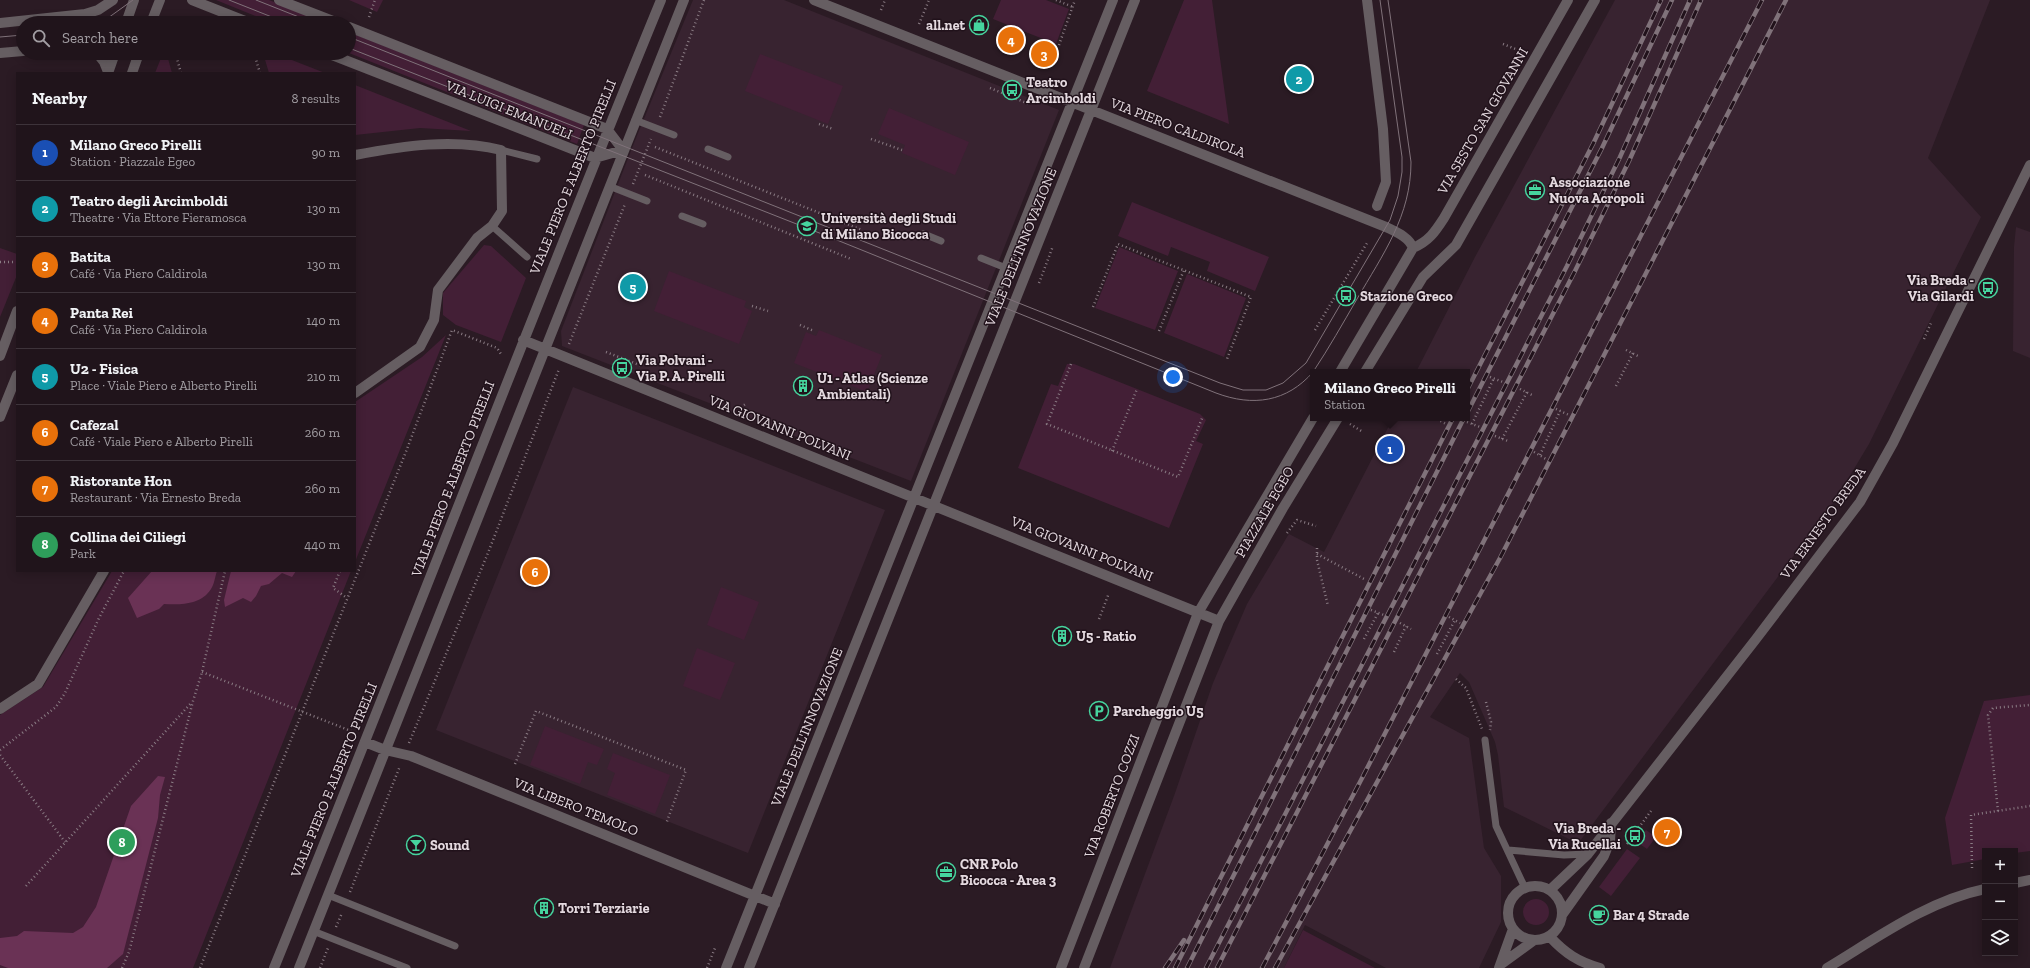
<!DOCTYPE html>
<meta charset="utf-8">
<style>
body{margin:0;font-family:"Zilla Slab",serif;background:#2d2128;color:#f1f3f6}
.controls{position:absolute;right:12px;bottom:12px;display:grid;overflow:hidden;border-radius:0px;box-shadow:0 2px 10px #0003}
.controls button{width:36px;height:36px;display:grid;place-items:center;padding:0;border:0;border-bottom:1px solid #3d333a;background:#20141b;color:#f1f3f6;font:20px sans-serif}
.you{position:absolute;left:1173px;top:377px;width:14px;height:14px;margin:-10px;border:3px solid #fff;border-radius:50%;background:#1a73e8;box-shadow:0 0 0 6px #1a73e833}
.badge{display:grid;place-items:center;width:26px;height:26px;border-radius:50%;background:#46d49e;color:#fff;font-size:13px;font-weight:700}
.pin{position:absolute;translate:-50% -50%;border:2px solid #fff;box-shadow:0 1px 4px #0006}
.popup{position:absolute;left:1310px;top:369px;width:160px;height:52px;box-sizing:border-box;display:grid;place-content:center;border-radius:0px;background:#20141b;filter:drop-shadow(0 1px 3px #0005);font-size:13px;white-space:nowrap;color:#a29ea3}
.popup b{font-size:15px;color:#f1f3f6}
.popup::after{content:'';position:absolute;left:50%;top:100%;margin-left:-8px;border:8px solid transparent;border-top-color:#20141b}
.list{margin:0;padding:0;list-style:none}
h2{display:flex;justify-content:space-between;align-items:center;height:52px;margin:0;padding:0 16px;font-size:17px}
h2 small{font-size:13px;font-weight:400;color:#a29ea3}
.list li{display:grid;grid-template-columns:26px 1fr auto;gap:12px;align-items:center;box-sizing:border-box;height:56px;padding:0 16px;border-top:1px solid #3d333a}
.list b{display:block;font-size:15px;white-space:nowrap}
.list p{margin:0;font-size:13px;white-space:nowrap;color:#a29ea3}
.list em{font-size:13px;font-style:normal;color:#a29ea3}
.icon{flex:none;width:22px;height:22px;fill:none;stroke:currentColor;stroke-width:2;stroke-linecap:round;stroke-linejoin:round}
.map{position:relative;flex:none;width:2030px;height:968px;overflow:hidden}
.search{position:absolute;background:#20141b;box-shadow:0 2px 10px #0003;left:16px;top:16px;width:340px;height:44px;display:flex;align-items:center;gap:10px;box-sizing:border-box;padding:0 14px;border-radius:22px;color:#a29ea3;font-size:15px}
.panel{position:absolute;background:#20141b;box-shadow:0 2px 10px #0003;left:16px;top:72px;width:340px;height:500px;border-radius:0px}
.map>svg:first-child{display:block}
.built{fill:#382330}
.green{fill:#431f36}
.forest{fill:#6a3255}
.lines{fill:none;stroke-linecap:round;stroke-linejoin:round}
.path{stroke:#8a7c84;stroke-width:2.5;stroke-dasharray:1 3;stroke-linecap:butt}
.service{stroke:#665e62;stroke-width:7}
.pedestrian{stroke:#665e62;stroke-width:10}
.minor{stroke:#665e62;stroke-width:10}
.tertiary{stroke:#665e62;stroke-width:10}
.tram{stroke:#80727a;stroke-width:1}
.rail-casing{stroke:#80727a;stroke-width:4.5}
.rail{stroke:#21121b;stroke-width:3;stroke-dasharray:9;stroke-linecap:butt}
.labels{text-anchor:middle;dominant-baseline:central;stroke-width:3;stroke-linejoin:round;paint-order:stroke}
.poi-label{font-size:14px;font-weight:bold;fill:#e4d9df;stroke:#21121b;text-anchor:start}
.street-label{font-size:14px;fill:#e4d9df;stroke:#21121b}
</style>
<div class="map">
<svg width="2030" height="968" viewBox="0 0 2030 968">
<rect width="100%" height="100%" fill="#2b1b24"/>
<path class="built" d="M693,0H784L1059,110L911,481L562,346L561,331L634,143Z
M1615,0H1990L1928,158L1981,217L1869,444L1834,502L1580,841H1573L1504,807L1498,755L1495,742L1469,682L1460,673L1430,717L1469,738L1484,848L1501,876V922L1479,968H1386L1305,925L1284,968H1110L1174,796L1213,683L1247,604L1287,537L1289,534L1324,552L1393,418H1467V372H1416L1475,257Z
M2016,227L2030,232V358L2013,351L2014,247Z
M573,387L885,510L748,853L436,730Z"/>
<path class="green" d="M216,0H269L327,23H273Z
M349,0H383L377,12Z
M1001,0H1046L1069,9L1056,44L993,19Z
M1184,0H1212L1229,124L1147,91Z
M349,32L584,125L577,144L349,53Z
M163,53H174L167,55L172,73H155Z
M263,53H274L325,73H269Z
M760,54L843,86L828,124L745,91Z
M355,85L471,131L420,128L355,135Z
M889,108L969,142L955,175L902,153L905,145L878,134Z
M1132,202L1269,257L1255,291L1207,271L1210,262L1171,247L1168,256L1118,236Z
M484,245L491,246L526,278L501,342L456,325L443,315V293Z
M1119,247L1178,271L1155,330L1095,308Z
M0,248L17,254V275L0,317Z
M669,271L746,301L744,307L752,311L739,344L654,311Z
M1187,274L1246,298L1224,357L1164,333Z
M819,330L882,355L867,392L794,363L806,332L816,336Z
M446,335L355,562V402L422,357Z
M1067,364H1074L1200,414L1206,420L1196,441L1203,444L1169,528L1018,468L1051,384L1058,386Z
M112,571H351L193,968H0V715L43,687Z
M721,587L759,602L744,640L707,625Z
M697,648L735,663L720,700L683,686Z
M2030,695V851L2015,853V851H1985V859L1952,865L1945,818L1984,701Z
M545,726L604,749L597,765L588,762L580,784L530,765Z
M613,753L670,775L655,814L607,795L615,773L607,769Z
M1646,830L1656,837L1647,849L1637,842Z
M1627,849L1640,858L1611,896L1599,887Z
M1523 912a13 13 0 1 1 26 0a13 13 0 1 1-26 0Z
M1303,930L1375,968H1284Z"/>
<path class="forest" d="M152,571H217C215,577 214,585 211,589C201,605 180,605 164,604L159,609L137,618L128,598Z
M231,571H296L292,577L282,573L269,584L261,586L256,596L251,602L243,598L225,607L224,600Z
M158,776L165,777L160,795L158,818L123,954L107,968H8L0,965V938L17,936L24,931L73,933L83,927L96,907L131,806Z"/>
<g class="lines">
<path class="path" d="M1056,0L1073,7
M881,10L885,0
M369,17L375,0
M919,24L929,0
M1503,44L1523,52
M1059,45L1075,0
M254,53L260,73
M297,53L303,55
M181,73L176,55L183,53
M990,88L1029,104
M660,117L704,0
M819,124L833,129
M871,139L902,150
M655,147L862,230
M645,175L851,259
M633,184L651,139
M0,262H17
M1039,283L1053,246
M752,306L768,311
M1093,307L1118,244L1251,297L1227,359
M800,325L814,331
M1315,330L1367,243
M1159,331L1184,270
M1924,339L1931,323
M569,344L625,204
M1626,350L1640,357
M606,352L642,366
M1071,364L1047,424L1178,477L1203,416
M1490,377L1503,382
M1616,386L1633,353
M1520,389L1532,395
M744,405L747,403
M1556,409L1569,415
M1437,419L1446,424
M1467,422L1480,427
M1350,424L1363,432
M1472,424L1494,378
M1495,436L1508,441
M1502,439L1527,392
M1112,451L1137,389
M1534,452L1546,459
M1540,455L1560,411
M1287,533L1297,520L1316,526
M1317,548V560L1328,606
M1317,554L1366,580
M340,571L333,588L347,598
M1371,610L1384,615
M1449,617L1460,623
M1099,619L1109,593
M1400,623L1411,629
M1364,639L1378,613
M1394,652L1406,626
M1437,654L1455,620
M202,672L351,731
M1456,679L1466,688L1482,729
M1486,702L1491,722L1490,730
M409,743L488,553L559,369
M0,750L56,707L65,693L99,618L124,571
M0,755L65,842
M515,764L536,711L686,770L666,824
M1998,811L1988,715L1993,708L2030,705
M1627,844L1651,811
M1972,868L1971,815L2030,806
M26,886L192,702
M350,892L400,766
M336,927L342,913
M122,968L129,952L193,701L202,672L225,571
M200,968L407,449L452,330L497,348L501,354
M320,968L328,948
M707,968L715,948"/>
<path class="service" d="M635,120L674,135
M708,149L728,157
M501,150L537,159
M609,186L647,201
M682,216L703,224
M492,226L527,257
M924,234L941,241
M981,258L1006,268
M1485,740L1496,826L1525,888
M1508,850L1564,855L1588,854
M328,895L455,946
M313,931L407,968"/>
<path class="pedestrian" d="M1367,0L1383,129L1386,182L1377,206"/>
<path class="minor" d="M192,0L250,23
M279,0L338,23
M814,0C1005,77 1196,151 1386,227C1396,232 1409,237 1413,248
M0,23L85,14L98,10L113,0
M349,27L607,129L623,150
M0,53L23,51
M97,53L104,62L108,72
M327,53L595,158L623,150
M355,155C403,146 453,138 501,150L502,211L492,226L477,238L438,290L434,320L420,347L355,393
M1413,248C1429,241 1435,232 1444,218L1568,0
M523,340L1219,621
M1340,372L1413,248
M1365,372L1423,277L1456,245L1595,0
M0,709L38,684L104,571
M365,742L385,750L411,756L775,904
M2015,883L2030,880
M1508 913a27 27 0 1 1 54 0a27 27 0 1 1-54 0Z
M1550,890L1588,854L1756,639L1860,502L1893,443L2030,165
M1562,915L1604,856L1610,841L1611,823
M1550,937C1565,953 1578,962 1600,968
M1500,965L1533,941
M274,968C405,646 529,321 661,0
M299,968L684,0
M726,968L1113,0
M749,968L1135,0
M1061,968L1198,613L1313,418
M1084,968L1219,621L1283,508L1338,418
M1499,968L1513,929
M1827,968C1877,938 1927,901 1985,889"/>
<path class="tertiary" d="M126,23L134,0
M151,23L160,0
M108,73L115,53
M132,73L139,53
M0,356L17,311
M0,417L17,375"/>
<path class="tram" d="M229,0L287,23
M256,0L314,23
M101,23L133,0
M0,37L23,35
M349,37L1220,383L1243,390H1266L1283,383L1306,363L1390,220L1398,196L1402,172V157L1380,0
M349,48L822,234L1216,393C1253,407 1287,402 1313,372C1329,348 1343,323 1357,299C1383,254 1411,216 1411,162L1388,0"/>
<defs>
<path id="rail" d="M1467,390L1593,144L1661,0
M1467,413L1602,148L1672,0
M1165,968L1184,940
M1175,968L1453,418
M1187,968L1464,418
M1206,968L1567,266L1620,157L1690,0
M1217,968L1575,271L1629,161L1701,0
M1262,968L1360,782L1762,0
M1275,968L1500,558L1786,0"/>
</defs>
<use href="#rail" class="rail-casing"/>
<use href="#rail" class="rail"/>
</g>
<defs>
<symbol id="shop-ring" viewBox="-11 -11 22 22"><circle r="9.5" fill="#21121b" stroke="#46d49e" stroke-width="1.5"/><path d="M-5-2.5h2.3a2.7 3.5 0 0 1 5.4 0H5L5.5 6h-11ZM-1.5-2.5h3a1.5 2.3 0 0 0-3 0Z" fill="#46d49e"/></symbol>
<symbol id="bus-ring" viewBox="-11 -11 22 22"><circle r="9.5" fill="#21121b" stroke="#46d49e" stroke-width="1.5"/><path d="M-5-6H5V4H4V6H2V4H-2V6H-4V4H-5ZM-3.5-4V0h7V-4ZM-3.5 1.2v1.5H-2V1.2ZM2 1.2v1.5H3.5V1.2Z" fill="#46d49e"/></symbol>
<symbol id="office-ring" viewBox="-11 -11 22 22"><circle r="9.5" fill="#21121b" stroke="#46d49e" stroke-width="1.5"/><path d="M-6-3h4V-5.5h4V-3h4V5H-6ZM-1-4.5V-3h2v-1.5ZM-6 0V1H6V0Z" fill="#46d49e"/></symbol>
<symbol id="university-ring" viewBox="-11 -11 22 22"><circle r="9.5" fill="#21121b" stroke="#46d49e" stroke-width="1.5"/><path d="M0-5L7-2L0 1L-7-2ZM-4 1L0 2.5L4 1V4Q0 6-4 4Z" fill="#46d49e"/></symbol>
<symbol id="building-ring" viewBox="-11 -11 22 22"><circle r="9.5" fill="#21121b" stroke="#46d49e" stroke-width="1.5"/><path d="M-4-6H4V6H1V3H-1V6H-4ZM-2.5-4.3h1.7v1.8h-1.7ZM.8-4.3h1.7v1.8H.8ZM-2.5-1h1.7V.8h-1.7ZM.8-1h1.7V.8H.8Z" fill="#46d49e"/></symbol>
<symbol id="parking-ring" viewBox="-11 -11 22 22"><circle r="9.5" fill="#21121b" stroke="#46d49e" stroke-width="1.5"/><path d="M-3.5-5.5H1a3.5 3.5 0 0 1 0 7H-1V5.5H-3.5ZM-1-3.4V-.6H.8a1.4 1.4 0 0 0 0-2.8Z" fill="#46d49e"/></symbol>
<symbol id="bar-ring" viewBox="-11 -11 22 22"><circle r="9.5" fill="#21121b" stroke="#46d49e" stroke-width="1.5"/><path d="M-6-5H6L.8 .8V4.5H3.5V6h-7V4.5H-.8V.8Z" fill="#46d49e"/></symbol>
<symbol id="cafe-ring" viewBox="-11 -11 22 22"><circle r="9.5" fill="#21121b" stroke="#46d49e" stroke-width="1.5"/><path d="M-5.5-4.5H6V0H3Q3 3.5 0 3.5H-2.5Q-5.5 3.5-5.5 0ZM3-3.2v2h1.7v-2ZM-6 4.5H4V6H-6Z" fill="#46d49e"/></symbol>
</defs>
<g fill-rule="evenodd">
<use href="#shop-ring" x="968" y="14" width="22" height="22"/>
<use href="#bus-ring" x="1001" y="79" width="22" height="22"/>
<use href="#office-ring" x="1524" y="179" width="22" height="22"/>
<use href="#university-ring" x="796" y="215" width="22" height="22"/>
<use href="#bus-ring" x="1977" y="277" width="22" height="22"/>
<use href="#bus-ring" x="1335" y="285" width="22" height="22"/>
<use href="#bus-ring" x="611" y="357" width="22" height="22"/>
<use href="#building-ring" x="792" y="375" width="22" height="22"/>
<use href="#building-ring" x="1051" y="625" width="22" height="22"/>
<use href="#parking-ring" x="1088" y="700" width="22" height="22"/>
<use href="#bus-ring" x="1624" y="825" width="22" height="22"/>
<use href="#bar-ring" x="405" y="834" width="22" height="22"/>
<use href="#office-ring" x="935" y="861" width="22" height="22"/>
<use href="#building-ring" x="533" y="897" width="22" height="22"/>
<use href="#cafe-ring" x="1588" y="904" width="22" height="22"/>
</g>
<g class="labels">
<g class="poi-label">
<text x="965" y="25" text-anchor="end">all.net</text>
<text x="1026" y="82">Teatro<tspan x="1026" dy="16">Arcimboldi</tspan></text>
<text x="1549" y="182">Associazione<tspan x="1549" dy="16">Nuova Acropoli</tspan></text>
<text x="821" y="218">Università degli Studi<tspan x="821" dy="16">di Milano Bicocca</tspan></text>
<text x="1974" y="280" text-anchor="end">Via Breda -<tspan x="1974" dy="16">Via Gilardi</tspan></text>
<text x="1360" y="296">Stazione Greco</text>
<text x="636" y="360">Via Polvani -<tspan x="636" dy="16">Via P. A. Pirelli</tspan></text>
<text x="817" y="378">U1 - Atlas (Scienze<tspan x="817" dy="16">Ambientali)</tspan></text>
<text x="1076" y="636">U5 - Ratio</text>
<text x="1113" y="711">Parcheggio U5</text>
<text x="1621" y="828" text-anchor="end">Via Breda -<tspan x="1621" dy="16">Via Rucellai</tspan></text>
<text x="430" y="845">Sound</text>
<text x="960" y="864">CNR Polo<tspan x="960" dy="16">Bicocca - Area 3</tspan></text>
<text x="558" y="908">Torri Terziarie</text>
<text x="1613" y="915">Bar 4 Strade</text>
</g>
<g class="street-label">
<text transform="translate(509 110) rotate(22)">VIA LUIGI EMANUELI</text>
<text transform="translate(1483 121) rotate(-60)">VIA SESTO SAN GIOVANNI</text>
<text transform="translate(1178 128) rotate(21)">VIA PIERO CALDIROLA</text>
<text transform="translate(573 177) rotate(-68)">VIALE PIERO E ALBERTO PIRELLI</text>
<text transform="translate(1021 247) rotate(-68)">VIALE DELL'INNOVAZIONE</text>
<text transform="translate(780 428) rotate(22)">VIA GIOVANNI POLVANI</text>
<text transform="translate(453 479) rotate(-69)">VIALE PIERO E ALBERTO PIRELLI</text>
<text transform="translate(1265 512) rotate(-60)">PIAZZALE EGEO</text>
<text transform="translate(1823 523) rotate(-54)">VIA ERNESTO BREDA</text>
<text transform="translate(1082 549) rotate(22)">VIA GIOVANNI POLVANI</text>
<text transform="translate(807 727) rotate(-68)">VIALE DELL'INNOVAZIONE</text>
<text transform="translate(334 780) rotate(-68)">VIALE PIERO E ALBERTO PIRELLI</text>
<text transform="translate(1112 796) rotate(-69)">VIA ROBERTO COZZI</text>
<text transform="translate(576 807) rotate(22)">VIA LIBERO TEMOLO</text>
</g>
</g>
</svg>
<div class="controls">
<button>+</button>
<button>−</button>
<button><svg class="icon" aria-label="layers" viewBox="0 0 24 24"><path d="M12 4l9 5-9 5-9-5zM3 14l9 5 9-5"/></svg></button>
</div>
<div class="you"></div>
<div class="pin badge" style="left:1390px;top:449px;background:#1a4fb4">1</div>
<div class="popup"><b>Milano Greco Pirelli</b>Station</div>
<div class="pin badge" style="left:1299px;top:79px;background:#0f9aa8">2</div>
<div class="pin badge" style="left:1044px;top:54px;background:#e8710a">3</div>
<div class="pin badge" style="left:1011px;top:40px;background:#e8710a">4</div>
<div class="pin badge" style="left:633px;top:287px;background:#0f9aa8">5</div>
<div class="pin badge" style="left:535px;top:572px;background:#e8710a">6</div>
<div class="pin badge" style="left:1667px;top:832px;background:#e8710a">7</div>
<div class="pin badge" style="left:122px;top:842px;background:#2e9e5b">8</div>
<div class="search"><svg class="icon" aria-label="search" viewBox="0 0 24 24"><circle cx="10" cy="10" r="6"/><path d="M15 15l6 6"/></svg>Search here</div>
<section class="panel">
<h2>Nearby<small>8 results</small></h2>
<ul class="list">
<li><span class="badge" style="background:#1a4fb4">1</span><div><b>Milano Greco Pirelli</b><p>Station · Piazzale Egeo</p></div><em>90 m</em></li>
<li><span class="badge" style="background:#0f9aa8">2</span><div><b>Teatro degli Arcimboldi</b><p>Theatre · Via Ettore Fieramosca</p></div><em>130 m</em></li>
<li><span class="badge" style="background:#e8710a">3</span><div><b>Batita</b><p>Café · Via Piero Caldirola</p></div><em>130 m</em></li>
<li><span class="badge" style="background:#e8710a">4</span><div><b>Panta Rei</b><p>Café · Via Piero Caldirola</p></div><em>140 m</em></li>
<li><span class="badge" style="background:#0f9aa8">5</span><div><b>U2 - Fisica</b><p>Place · Viale Piero e Alberto Pirelli</p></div><em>210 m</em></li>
<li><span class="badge" style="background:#e8710a">6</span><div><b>Cafezal</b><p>Café · Viale Piero e Alberto Pirelli</p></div><em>260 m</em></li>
<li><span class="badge" style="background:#e8710a">7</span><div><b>Ristorante Hon</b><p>Restaurant · Via Ernesto Breda</p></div><em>260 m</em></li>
<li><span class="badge" style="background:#2e9e5b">8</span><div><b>Collina dei Ciliegi</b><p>Park</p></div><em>440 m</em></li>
</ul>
</section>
</div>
